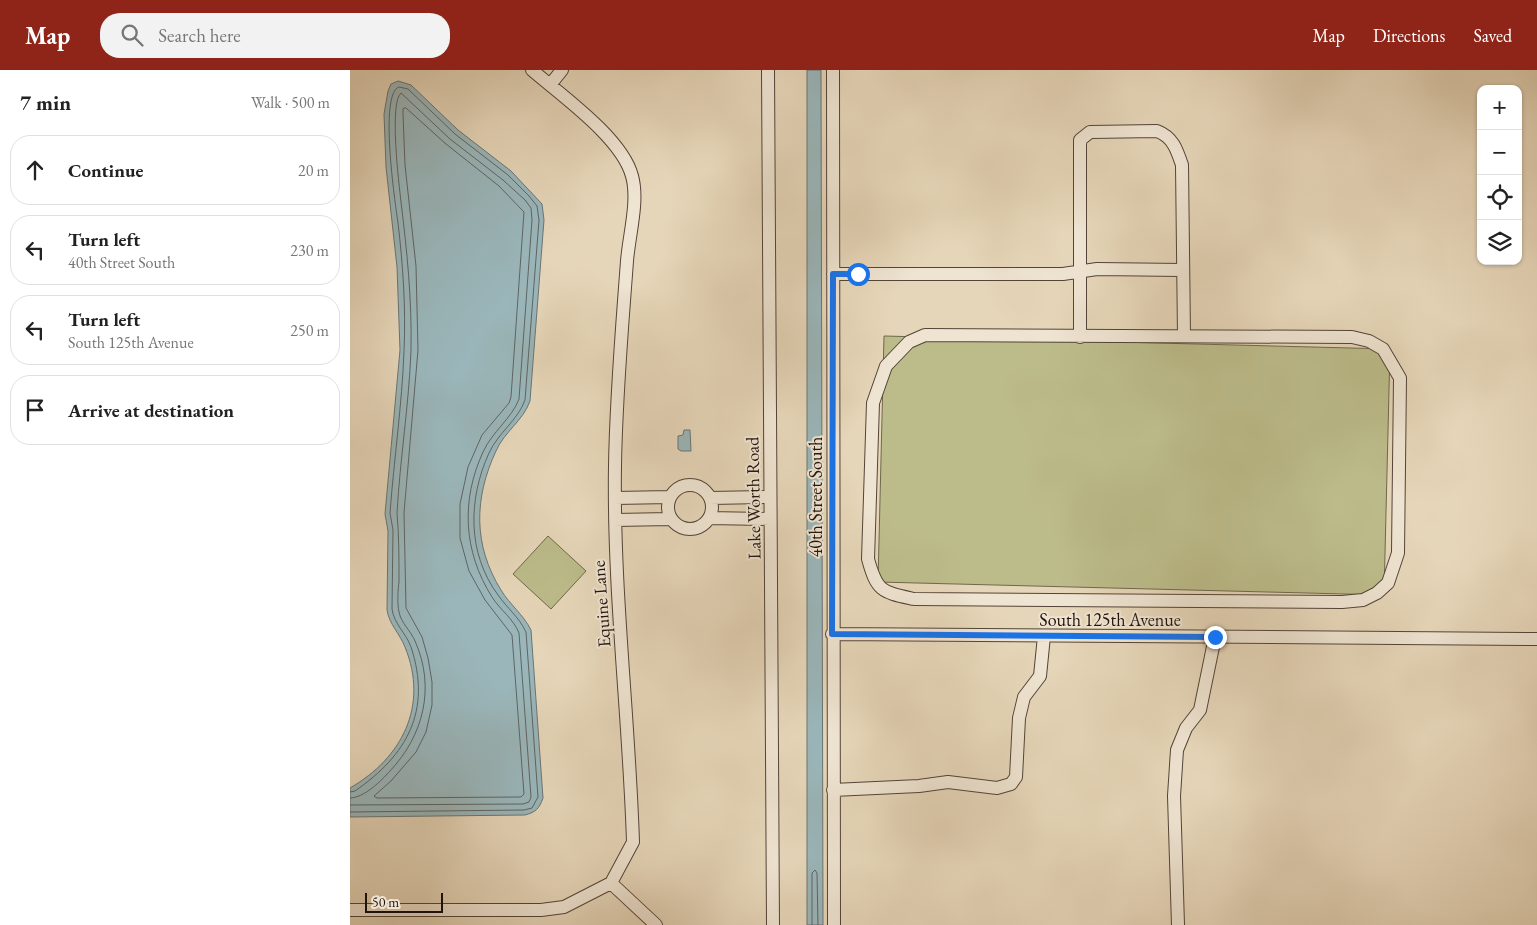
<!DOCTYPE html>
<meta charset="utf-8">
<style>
body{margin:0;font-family:"EB Garamond",serif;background:#f2f2f2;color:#222}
.controls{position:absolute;right:15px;top:15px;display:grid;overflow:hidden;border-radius:10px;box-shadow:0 1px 4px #0004}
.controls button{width:45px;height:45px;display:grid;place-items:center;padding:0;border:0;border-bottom:1px solid #e0e0e0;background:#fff;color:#222;font:25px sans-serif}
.scale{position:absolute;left:15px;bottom:12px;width:78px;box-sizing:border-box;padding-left:5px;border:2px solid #21140d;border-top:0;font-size:14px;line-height:18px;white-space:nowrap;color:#21140d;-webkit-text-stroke:4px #efe4d2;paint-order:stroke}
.stop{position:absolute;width:15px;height:15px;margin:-11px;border:4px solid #1a73e8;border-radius:50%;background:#fff}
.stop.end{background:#1a73e8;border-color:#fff;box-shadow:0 1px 5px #0008}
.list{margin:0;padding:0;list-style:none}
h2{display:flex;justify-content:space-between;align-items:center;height:65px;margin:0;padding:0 20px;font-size:21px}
h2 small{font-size:16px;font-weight:400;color:#767676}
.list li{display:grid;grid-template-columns:32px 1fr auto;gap:15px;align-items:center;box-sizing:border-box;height:70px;margin:0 10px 10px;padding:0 10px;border:1px solid #e0e0e0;border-radius:20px}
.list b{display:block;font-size:19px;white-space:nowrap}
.list p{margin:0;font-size:16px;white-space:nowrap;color:#767676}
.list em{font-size:16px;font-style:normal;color:#767676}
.icon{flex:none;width:28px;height:28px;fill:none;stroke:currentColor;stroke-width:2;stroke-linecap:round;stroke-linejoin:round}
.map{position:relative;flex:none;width:1187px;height:855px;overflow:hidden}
header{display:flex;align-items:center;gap:30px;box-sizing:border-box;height:70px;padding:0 25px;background:#8f2418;color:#fff}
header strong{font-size:24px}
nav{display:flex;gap:28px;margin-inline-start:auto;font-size:18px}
.search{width:350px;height:45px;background:#f2f2f2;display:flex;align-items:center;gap:12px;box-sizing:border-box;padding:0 18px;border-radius:20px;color:#767676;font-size:19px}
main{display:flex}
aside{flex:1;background:#fff}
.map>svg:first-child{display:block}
.green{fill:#bcbc8a;stroke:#6e684c}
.water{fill:#9ab6ba;stroke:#6a7575}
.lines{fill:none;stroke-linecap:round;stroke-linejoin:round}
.shore{stroke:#5e6564;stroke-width:1}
.minor-casing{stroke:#524438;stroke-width:14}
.minor{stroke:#efe4d2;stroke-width:12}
.route{stroke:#1a73e8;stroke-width:6}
.labels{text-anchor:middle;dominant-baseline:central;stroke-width:4;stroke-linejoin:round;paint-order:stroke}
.street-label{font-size:18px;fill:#21140d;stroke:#efe4d2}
</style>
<header>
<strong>Map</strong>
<div class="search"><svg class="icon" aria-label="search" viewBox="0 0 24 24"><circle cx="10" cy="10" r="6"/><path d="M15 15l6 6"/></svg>Search here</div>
<nav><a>Map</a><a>Directions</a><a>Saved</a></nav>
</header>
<main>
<aside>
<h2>7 min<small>Walk · 500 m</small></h2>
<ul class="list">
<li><svg class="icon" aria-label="ahead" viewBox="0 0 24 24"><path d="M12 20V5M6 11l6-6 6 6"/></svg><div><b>Continue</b></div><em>20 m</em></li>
<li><svg class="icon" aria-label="left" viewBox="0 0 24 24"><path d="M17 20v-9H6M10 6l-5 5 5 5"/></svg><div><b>Turn left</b><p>40th Street South</p></div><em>230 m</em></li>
<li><svg class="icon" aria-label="left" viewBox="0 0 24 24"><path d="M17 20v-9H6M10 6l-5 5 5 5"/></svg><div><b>Turn left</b><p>South 125th Avenue</p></div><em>250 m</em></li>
<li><svg class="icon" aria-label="arrive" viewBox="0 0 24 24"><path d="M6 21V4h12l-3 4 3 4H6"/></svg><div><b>Arrive at destination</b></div></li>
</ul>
</aside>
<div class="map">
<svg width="1187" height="855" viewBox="0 0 1187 855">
<rect width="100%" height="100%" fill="#e6d6b9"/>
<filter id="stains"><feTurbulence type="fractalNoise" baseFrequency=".004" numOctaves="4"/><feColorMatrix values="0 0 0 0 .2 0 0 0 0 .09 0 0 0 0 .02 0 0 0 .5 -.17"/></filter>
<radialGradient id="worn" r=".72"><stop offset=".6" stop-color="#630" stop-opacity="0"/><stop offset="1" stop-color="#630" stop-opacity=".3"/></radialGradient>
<path class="green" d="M534,266L1040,279L1034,525L528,512Z
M198,466L236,501L201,539L163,504Z"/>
<path class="water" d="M457,0H471L473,855H457Z
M48,11L61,15L108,60L161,101L192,134L194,150L180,331C173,351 154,362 146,381C124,428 123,475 151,520C160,535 173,544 181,560L193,728C189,739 186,742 175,745L0,747V718C52,688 79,636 55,577C50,564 39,554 37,540L38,461L35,444L50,280L47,197L36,97L34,44L38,21L41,14Z
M334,360H340L341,381H331L328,379V366L333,365Z"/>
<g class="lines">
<path class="shore" d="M56,38L96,74L149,116L174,142L161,327L159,333L132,365L118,397L110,434V468L119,501L135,530L162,565L174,724L171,727L27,728L24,726L41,711L66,682L76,662L82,635V612L78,588L72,567L56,538L54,443L68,280L66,196L55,95L53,44V39Z
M0,722L5,721C57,685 82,641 61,577C56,563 44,554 42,539L43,460L40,443C44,389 52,335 54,281C56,239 53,195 48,153C45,132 29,24 49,17L58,19L105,64L158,105L179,126L187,136L189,150L175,330C168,350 148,363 139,383C118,429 117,483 148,525C157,538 169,547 176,562L188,727L182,738L174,740L0,742
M0,728C14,728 31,711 40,701C73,666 86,618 65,571C61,561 51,553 49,542C47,532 48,521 49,511C49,489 49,466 47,443C50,389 59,334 61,280C62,230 57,181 51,132C49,114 39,33 51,23L100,69L153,110L175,130L181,138L182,150L169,329C162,348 142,362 133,382C111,430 113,481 142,527C150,540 163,548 169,563L181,727L179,732L173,734L0,735
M462,855V803L465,800L467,803L468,855"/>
<defs>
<path id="minor" d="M418,0L423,855
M483,0L484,855
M200,15L212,0
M483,204H713L747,199L833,200
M575,265L1002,267L1019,271L1033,279L1050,308L1048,483L1038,513L1027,523L1013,530L992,532L564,529C532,522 527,522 518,489L523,333L536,296L559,272Z
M730,267V70L740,62L807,61C823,67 827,80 832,95L834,266
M318 437a22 22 0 1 1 44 0a22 22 0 1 1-44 0Z
M265,428L320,427
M360,428L419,427
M359,448L420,449
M265,450L320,449
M482,564L1187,569
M483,720L569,716L598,712L647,718L661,714L666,707L669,648L674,627L690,606L694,566
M261,813L306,855
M0,840H191L214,837L261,813L283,772C279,646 263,521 265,396C266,327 272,259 277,191C279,165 289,131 282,106C272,68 212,26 182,0
M828,855L824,726L827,680L836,658L850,640L865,567"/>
</defs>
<use href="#minor" class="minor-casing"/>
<use href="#minor" class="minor"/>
</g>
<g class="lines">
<path class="route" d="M508,204H483L482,564L865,567"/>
</g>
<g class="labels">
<g class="street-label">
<text transform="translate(465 427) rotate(-90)">40th Street South</text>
<text transform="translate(403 428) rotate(-91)">Lake Worth Road</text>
<text transform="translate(251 534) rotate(-94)">Equine Lane</text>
<text x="760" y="549">South 125th Avenue</text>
</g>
</g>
<rect width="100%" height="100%" filter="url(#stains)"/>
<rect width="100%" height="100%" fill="url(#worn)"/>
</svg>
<div class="controls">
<button>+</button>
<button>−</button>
<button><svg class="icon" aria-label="locate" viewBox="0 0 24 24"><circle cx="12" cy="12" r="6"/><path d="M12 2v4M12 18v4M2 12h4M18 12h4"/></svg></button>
<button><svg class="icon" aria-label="layers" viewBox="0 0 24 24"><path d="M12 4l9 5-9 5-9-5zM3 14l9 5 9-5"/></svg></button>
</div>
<div class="scale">50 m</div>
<div class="stop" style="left:508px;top:204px"></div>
<div class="stop end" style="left:865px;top:567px"></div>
</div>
</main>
